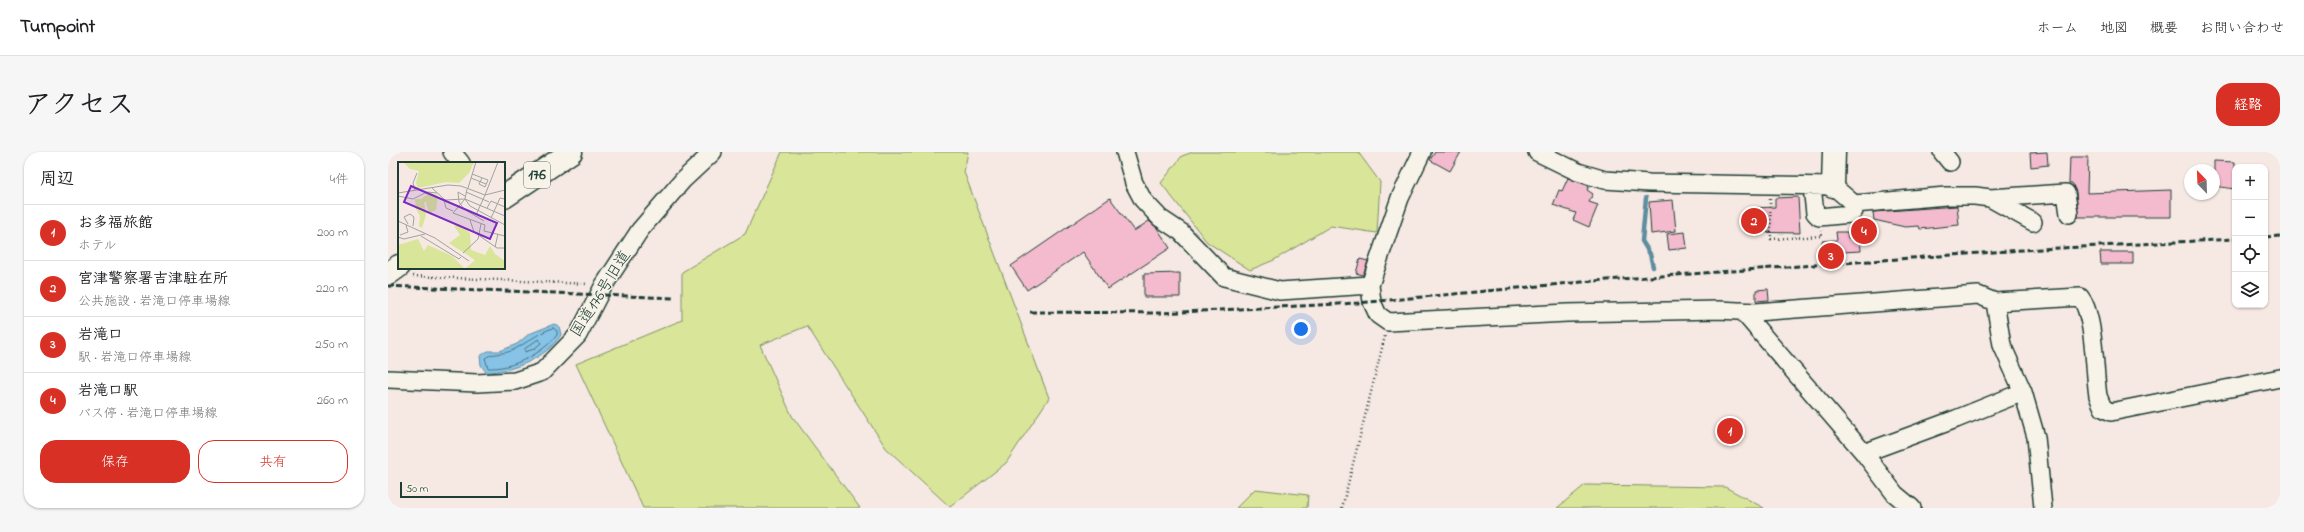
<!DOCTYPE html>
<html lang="ja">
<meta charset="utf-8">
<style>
body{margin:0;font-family:"Indie Flower","Klee One",sans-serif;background:#f6f6f6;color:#202124}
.controls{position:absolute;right:12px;top:12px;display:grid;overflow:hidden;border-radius:8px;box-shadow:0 1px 3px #0004}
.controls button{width:36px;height:36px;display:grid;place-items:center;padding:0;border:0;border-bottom:1px solid #e0e0e0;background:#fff;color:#202124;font:20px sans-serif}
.compass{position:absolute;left:1796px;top:12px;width:36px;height:36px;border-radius:50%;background:#fff;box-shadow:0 1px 3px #0004;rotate:337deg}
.scale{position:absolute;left:12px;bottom:10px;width:108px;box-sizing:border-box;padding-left:4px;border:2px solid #1f3d34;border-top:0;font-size:11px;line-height:14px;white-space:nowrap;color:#1f3d34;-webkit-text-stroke:3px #f7f3e8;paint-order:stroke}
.you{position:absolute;left:913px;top:177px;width:14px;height:14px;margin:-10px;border:3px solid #fff;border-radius:50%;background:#1a73e8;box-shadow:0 0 0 6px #1a73e833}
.badge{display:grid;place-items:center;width:26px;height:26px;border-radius:50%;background:#d93025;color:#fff;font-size:13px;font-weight:700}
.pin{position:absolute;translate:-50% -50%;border:2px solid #fff;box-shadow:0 1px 4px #0006}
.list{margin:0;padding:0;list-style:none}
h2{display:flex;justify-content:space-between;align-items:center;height:52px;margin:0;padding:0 16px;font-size:17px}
h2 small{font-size:13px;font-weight:400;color:#757577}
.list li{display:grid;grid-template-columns:26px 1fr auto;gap:12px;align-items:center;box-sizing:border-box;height:56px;padding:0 16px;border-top:1px solid #e0e0e0}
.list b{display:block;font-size:15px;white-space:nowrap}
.list p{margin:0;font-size:13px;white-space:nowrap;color:#757577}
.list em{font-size:13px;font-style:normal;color:#757577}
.actions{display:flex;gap:8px;padding:12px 16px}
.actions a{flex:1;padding:9px 0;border:1px solid #d93025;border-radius:16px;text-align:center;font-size:14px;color:#d93025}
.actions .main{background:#d93025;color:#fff}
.icon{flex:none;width:22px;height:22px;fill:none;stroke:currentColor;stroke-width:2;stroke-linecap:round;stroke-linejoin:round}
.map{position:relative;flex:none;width:1892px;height:356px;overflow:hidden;border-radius:16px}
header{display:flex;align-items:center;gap:24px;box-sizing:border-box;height:56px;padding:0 20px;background:#fff;border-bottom:1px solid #e0e0e0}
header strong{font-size:19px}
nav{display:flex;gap:22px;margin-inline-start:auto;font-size:14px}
.intro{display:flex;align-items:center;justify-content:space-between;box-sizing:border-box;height:96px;padding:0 24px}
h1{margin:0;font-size:28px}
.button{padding:10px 18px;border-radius:16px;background:#d93025;color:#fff;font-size:14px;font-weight:700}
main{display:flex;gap:24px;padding:0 24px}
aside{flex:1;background:#fff;border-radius:16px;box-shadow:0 1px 3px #0004}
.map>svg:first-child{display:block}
.green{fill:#d9e598;stroke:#7c9166}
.water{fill:#87c3e7;stroke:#5d8d9f}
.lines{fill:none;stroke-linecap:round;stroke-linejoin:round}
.shore{stroke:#49737c;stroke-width:1}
.stream{stroke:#5d8d9f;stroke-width:4.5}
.building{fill:#f4bbcf;stroke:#1f3d34}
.minor-casing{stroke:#1f3d34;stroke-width:20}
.major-casing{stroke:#1f3d34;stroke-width:25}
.highway-casing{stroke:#1f3d34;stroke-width:25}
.path{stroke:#1f3d34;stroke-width:2.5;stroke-dasharray:1 3;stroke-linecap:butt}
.minor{stroke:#f7f3e8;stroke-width:17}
.major{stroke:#f7f3e8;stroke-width:22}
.highway{stroke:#f7f3e8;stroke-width:22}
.rail{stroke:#1f3d34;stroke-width:3;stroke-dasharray:6 3;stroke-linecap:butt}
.labels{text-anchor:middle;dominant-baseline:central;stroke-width:3;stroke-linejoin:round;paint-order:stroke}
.shield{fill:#f7f3e8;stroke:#60746a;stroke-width:1}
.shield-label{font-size:15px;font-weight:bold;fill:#1f3d34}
.street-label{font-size:16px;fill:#1f3d34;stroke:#f7f3e8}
.inset-road{fill:none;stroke:#a0a49d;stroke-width:1}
.view{fill:#7b2cbf;fill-opacity:0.15;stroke:#7b2cbf;stroke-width:2}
.inset-edge{fill:none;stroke:#1f3d34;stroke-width:2}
</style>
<header>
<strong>Turnpoint</strong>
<nav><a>ホーム</a><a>地図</a><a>概要</a><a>お問い合わせ</a></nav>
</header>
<div class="intro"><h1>アクセス</h1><a class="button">経路</a></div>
<main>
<aside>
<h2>周辺<small>4件</small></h2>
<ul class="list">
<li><span class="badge">1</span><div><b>お多福旅館</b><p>ホテル</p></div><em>200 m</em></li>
<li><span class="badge">2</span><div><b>宮津警察署吉津駐在所</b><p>公共施設 · 岩滝口停車場線</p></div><em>220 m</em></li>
<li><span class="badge">3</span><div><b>岩滝口</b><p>駅 · 岩滝口停車場線</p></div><em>250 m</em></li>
<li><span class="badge">4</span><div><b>岩滝口駅</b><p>バス停 · 岩滝口停車場線</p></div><em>260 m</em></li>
</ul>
<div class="actions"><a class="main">保存</a><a>共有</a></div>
</aside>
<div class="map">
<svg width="1892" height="356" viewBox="0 0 1892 356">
<rect width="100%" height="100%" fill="#f6e8e3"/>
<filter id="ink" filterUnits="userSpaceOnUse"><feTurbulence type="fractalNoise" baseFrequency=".025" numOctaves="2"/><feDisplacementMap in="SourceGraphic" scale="8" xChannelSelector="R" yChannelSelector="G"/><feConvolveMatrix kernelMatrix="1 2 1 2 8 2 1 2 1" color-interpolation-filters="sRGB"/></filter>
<g filter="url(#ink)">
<path class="green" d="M394,0H580L576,20L661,246L618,311L562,355L498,296L419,174L372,193L404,264L472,356H255L188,212L294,168V120L357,82Z
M805,0H970L992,30L989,81L943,74L886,108L862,118L819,90L773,31L794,4Z
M1197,333L1337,335L1376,356H1169Z
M867,337L920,343L919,356H848Z"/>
<path class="water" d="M166,172L171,174L173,183C158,206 125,220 98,220L93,213L92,204L100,199H112L129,192L141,182Z"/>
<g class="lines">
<path class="shore" d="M165,176L169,179V183C154,202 124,217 100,216L97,206C104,201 115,202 123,199C138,192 149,181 165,176Z
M151,187L153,191L146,197L137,200V197Z"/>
<path class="stream" d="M1258,46L1254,89L1262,102L1265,115"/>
</g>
<path class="building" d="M1047,0H1073L1062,19L1042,8Z
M1659,0L1660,13L1643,15L1642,1Z
M1682,5H1700L1699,41L1783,38V65H1690L1688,40L1684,31H1681Z
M1826,9L1847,10V37L1826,34Z
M1180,26L1201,34L1199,38L1205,42L1201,50L1210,53L1201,75L1185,68L1188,61L1165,53L1171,38L1174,39Z
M1410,45L1412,81L1356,80V65L1366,64V56L1387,55V46Z
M722,46L746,79L761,69L769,76L782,96L720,137L695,100L639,138L623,114Z
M1285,48L1288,79L1263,82L1261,50Z
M1569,54L1571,73L1532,77L1531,74L1517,75L1486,68L1485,60Z
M1297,80L1299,96L1281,98L1279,82Z
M1448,80H1459L1460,86L1472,85L1473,99L1435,101L1434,89L1449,88Z
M1712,100H1745V112H1713Z
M972,107L980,109L975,123L968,121Z
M792,121V145H756V122Z
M1380,137L1381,148L1368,149V138Z"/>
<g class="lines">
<defs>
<path id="minor" d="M64,0L73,11
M737,0L746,31L755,48L772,66L793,80L836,125L892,139L982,133
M1034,0L1012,46L982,133L984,150L990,163L1000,170L1179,161L1331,158L1368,160L1590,143L1607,150L1692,145C1707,163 1706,219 1710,244L1715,256L1723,260L1892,226
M1149,0L1190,20L1217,28L1261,31L1445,34L1466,52L1558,44H1587L1602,46L1645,70
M1554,0L1562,10
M1424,35L1427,61L1431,65L1463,62L1466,59V52
M1602,46L1678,41L1681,62
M1607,150L1614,193L1635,240L1648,285L1655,356
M1354,159L1476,301L1507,342L1524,356
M0,227L89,231L127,229L154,220L190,183L216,133L252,78L295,28L325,0
M1476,301L1568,267L1635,240"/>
<path id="major" d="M1445,34L1446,0"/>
<path id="highway" d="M116,45L183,0
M0,122L11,114"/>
</defs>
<use href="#minor" class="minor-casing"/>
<use href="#major" class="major-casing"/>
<use href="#highway" class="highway-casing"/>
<path class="path" d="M1382,47L1383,87L1434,84L1433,79
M25,124L200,132
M954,356L997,184"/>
<use href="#minor" class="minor"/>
<use href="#major" class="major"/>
<use href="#highway" class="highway"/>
<path class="rail" d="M1877,85L1892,84
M0,134L285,146
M642,160L773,161L970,151L1205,129L1634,98L1847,87"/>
</g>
</g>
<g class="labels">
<rect class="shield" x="136" y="10" width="26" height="26" rx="3"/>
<g class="shield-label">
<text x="149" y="23">176</text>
</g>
<g class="street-label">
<text transform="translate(213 142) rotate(-58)">国道176号旧道</text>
</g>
</g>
<g transform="translate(10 10)">
<rect width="107" height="107" fill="#f6e8e3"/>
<path d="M5,0H76L71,11L61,21L48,20L20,26L18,21L21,9L12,7ZM31,31L40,33L38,48L31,51L28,40H26L28,53L24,66L21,64L22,54L18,47L17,37H23ZM61,62L72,71L73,88L87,93L92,84L97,92L107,99V107H67L77,98L51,81L62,73L56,64ZM20,77L26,89L30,83L54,94L67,107H0V83Z" fill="#d9e598"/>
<path class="inset-road" d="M74,12L90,18L87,25L81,22L84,16M73,16L88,22M34,26L47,38L67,37L107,54M70,26L78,0M69,27L67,37L72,44L107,63M17,28L15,21L19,11M68,30L91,40M0,31L50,23L63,24L87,33L107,28M87,33L100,0M0,34L15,37L29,30L39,31M67,34L60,30L61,40L66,47L86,59M67,37L55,51L87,63L86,69L107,74M46,38L48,46L55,49M89,46L93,39L107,45M78,53L87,33M93,56L102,36L107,37M72,58L76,70L99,86H107M0,59L37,76L71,99M10,62L6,55L12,52L16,55L15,64M2,73L10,70L8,63M23,74L61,97L63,95M0,75L6,77L27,72M97,85L100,72M65,91L80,77L83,62"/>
<path class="view" d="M13,24L99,61L92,77L6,40Z"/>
<rect width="107" height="107" class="inset-edge"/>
</g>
</svg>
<div class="controls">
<button>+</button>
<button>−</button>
<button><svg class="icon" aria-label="locate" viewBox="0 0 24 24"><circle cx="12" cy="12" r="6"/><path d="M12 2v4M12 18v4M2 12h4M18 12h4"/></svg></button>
<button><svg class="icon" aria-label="layers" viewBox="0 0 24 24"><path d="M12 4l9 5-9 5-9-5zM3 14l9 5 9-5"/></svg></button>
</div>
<svg class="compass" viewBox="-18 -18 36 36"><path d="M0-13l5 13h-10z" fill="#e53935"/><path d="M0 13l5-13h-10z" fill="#757577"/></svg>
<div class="scale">50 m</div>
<div class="you"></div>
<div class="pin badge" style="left:1342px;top:279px">1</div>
<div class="pin badge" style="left:1366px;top:69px">2</div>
<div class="pin badge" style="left:1443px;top:104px">3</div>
<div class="pin badge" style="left:1476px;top:79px">4</div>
</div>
</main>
